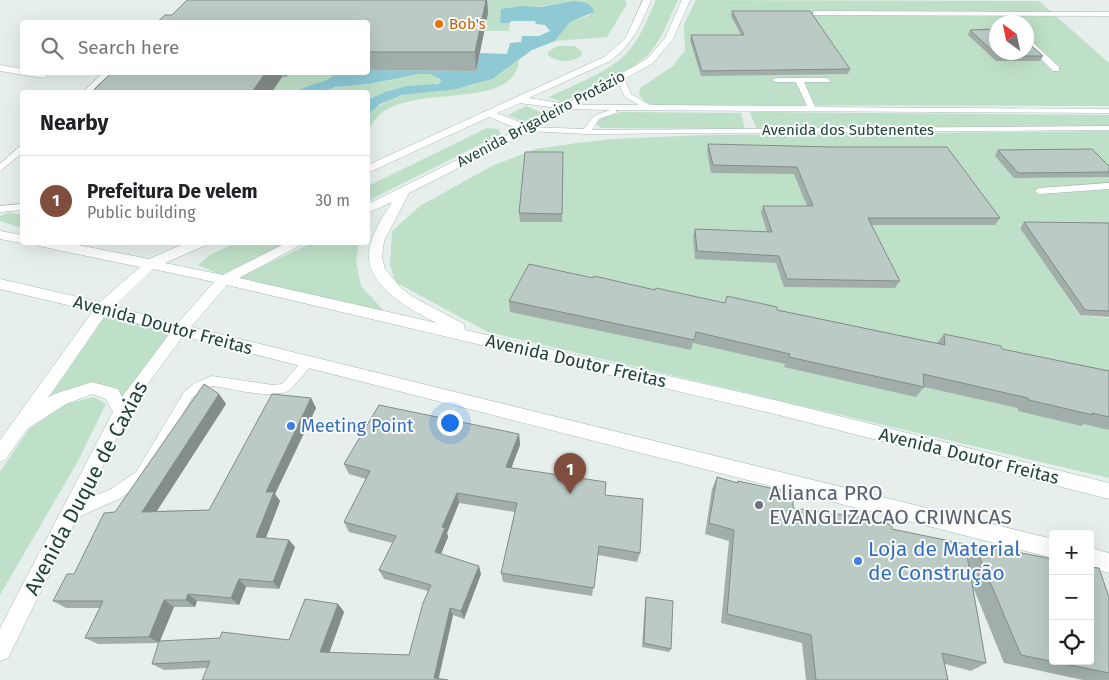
<!DOCTYPE html>
<meta charset="utf-8">
<style>
body{margin:0;font-family:"Fira Sans",sans-serif;background:#f2f2f2;color:#202124}
.controls{position:absolute;right:15px;bottom:15px;display:grid;overflow:hidden;border-radius:5px;box-shadow:0 5px 20px #0002}
.controls button{width:45px;height:45px;display:grid;place-items:center;padding:0;border:0;border-bottom:1px solid #e0e0e0;background:#fff;color:#202124;font:25px sans-serif}
.compass{position:absolute;left:989px;top:15px;width:45px;height:45px;border-radius:50%;background:#fff;box-shadow:0 5px 20px #0002;rotate:327deg}
.you{position:absolute;left:449px;top:422px;width:18px;height:18px;margin:-12px;border:4px solid #fff;border-radius:50%;background:#1a73e8;box-shadow:0 0 0 8px #1a73e833}
.badge{display:grid;place-items:center;width:32px;height:32px;border-radius:50%;background:#7f4e3f;color:#fff;font-size:16px;font-weight:700}
.pin{position:absolute;translate:-50% -41px;filter:drop-shadow(0 1px 2px #0008)}
.pin::after{content:'';position:absolute;top:26px;width:18px;height:15px;background:inherit;clip-path:polygon(0 0,100% 0,50% 100%)}
.list{margin:0;padding:0;list-style:none}
h2{display:flex;justify-content:space-between;align-items:center;height:65px;margin:0;padding:0 20px;font-size:21px}
h2 small{font-size:16px;font-weight:400;color:#757577}
.list li{display:grid;grid-template-columns:32px 1fr auto;gap:15px;align-items:center;box-sizing:border-box;height:90px;padding:0 20px;border-top:1px solid #e0e0e0}
.list b{display:block;font-size:19px;white-space:nowrap}
.list p{margin:0;font-size:16px;white-space:nowrap;color:#757577}
.list em{font-size:16px;font-style:normal;color:#757577}
.icon{flex:none;width:28px;height:28px;fill:none;stroke:currentColor;stroke-width:2;stroke-linecap:round;stroke-linejoin:round}
.map{position:relative;flex:none;width:1109px;height:680px;overflow:hidden}
.search{position:absolute;background:#fff;box-shadow:0 5px 20px #0002;left:20px;top:20px;width:350px;height:55px;display:flex;align-items:center;gap:12px;box-sizing:border-box;padding:0 18px;border-radius:5px;color:#757577;font-size:19px}
.panel{position:absolute;background:#fff;box-shadow:0 5px 20px #0002;left:20px;top:90px;width:350px;height:155px;border-radius:5px}
.map>svg:first-child{display:block}
.green{fill:#bfe0c8;fill-rule:evenodd}
.water{fill:#8ec9d4}
.lines{fill:none;stroke-linecap:round;stroke-linejoin:round}
.service-casing{stroke:#a8b8b2;stroke-width:1}
.minor-casing{stroke:#a8b8b2;stroke-width:1}
.secondary-casing{stroke:#a4bbb3;stroke-width:1}
.service{fill:#fff;fill-rule:evenodd}
.minor{fill:#fff;fill-rule:evenodd}
.secondary{fill:#fff;fill-rule:evenodd}
.wall{fill:#a1aea9}
.shaded-wall{fill:#838d89}
.building{fill:#bbcac4;stroke:#838d89}
.food-dot{fill:#e8710a;stroke:#f7fbf9;stroke-width:2}
.shop-dot{fill:#3f7fe0;stroke:#f7fbf9;stroke-width:2}
.worship-dot{fill:#6b7280;stroke:#f7fbf9;stroke-width:2}
.labels{text-anchor:middle;dominant-baseline:central;stroke-width:4;stroke-linejoin:round;paint-order:stroke}
.far-food-label{font-size:15px;fill:#c56008;stroke:#f7fbf9;text-anchor:start}
.far-street-label{font-size:15px;fill:#24423a;stroke:#f7fbf9}
.street-label{font-size:18px;fill:#24423a;stroke:#f7fbf9}
.shop-label{font-size:18px;fill:#366cbe;stroke:#f7fbf9;text-anchor:start}
.near-street-label{font-size:21px;fill:#24423a;stroke:#f7fbf9}
.near-worship-label{font-size:21px;fill:#5b616d;stroke:#f7fbf9;text-anchor:start}
.near-shop-label{font-size:21px;fill:#366cbe;stroke:#f7fbf9;text-anchor:start}
</style>
<div class="map">
<svg width="1109" height="680" viewBox="0 0 1109 680">
<rect width="100%" height="100%" fill="#e6efeb"/>
<path class="green" d="M481,0H625L627,4L607,37L555,41L570,22L590,15L592,7C577,0 558,4 541,6C531,8 520,6 509,7L500,22L510,23L509,31H485L488,13Z
M656,0H678C669,18 662,40 648,55C634,70 583,92 562,102L549,97C573,85 615,70 631,48C642,34 649,16 656,0Z
M696,0L1039,1L1109,63V106L656,105L646,103L639,95L640,88L672,67L685,51L684,24ZM996,22H1026V52H996Z
M557,46H574L581,51L582,53L581,56C571,63 557,63 548,55V52Z
M519,59C516,121 376,70 368,138V115C397,86 432,95 469,86C489,82 503,72 519,59Z
M289,73H337L327,80L308,86L294,92H272L282,77H286Z
M426,73L436,76L441,81C432,88 420,85 410,86C395,88 380,93 368,100V92H320C336,85 353,87 371,84C390,81 407,74 426,73Z
M526,106L543,113L524,122L508,115Z
M621,112L741,113L745,129L601,128L596,124L598,119Z
M750,112L1109,115V126L756,128Z
M487,128L498,129L501,134L368,201V186Z
M1109,131V227L1019,225L1079,315L1109,318V478L488,332L395,282L390,265L392,231L420,206L492,166L536,149L577,143L614,139L703,135Z
M7,213L22,214V228L0,221V216Z
M235,243H286L221,275L198,265L210,255Z
M312,243H359L356,261L361,286L386,313L235,279Z
M104,314L171,334L124,399C118,394 110,386 101,384C80,381 57,397 38,406Z
M94,397L106,404L78,461L0,595V472L29,429L65,404Z"/>
<path class="water" d="M575,1C583,2 592,3 594,12L570,22L555,41L532,50L492,79L457,89L402,95L380,104L368,115L369,99L385,92L406,86L438,84L441,81L440,79L430,74H418L370,84L336,87L320,92H294L308,86L327,80L337,73L368,72V70L476,71L480,53L507,54L510,43L521,42L522,36H539L550,31L545,25L536,24L535,21H511L510,23H500L501,9L520,6L540,7Z"/>
<g class="lines">
<defs>
<path id="service" d="M104,72H112L90,92H83Z
M617,76H623L631,94L650,105L807,106L796,82H776L772,80L776,78H826L830,80L829,82H804L815,107L1109,109V113L616,110V113L599,119L592,130L1109,126V130L587,134L528,131L524,129L528,127L584,129L594,116L610,110L565,109V105H639L625,97L616,78Z
M19,147H22V153L0,171V164Z
M1109,183V189L1039,194L1035,191L1039,188Z
M22,204V210L0,212V206Z
M308,357L312,359L314,362L312,365L289,391C266,399 236,389 212,386L203,389L192,398L146,480L121,498L69,521L64,519L62,514L64,509L111,489L136,472L184,392L195,383L212,376L273,385L282,384L304,359Z"/>
<path id="minor" d="M813,11L1109,12V16L816,15H813Z
M1026,36L1059,67V71H1053L1026,44Z
M0,65L22,69V72H44L48,75L43,78L0,71Z"/>
<path id="secondary" d="M643,0H651C641,25 632,45 610,61L529,98L566,104L647,59L665,38L682,0H690L673,39L653,63L532,131L409,193L384,241L382,257L385,269L401,288L413,297L464,324L465,330L779,401L1109,483V499L779,415L227,285L191,327L1053,539V558L183,336L147,385L127,417L8,658L0,661V628L113,412L106,399L92,394L66,404L27,429L6,459L0,462V440L93,311L0,289V279L100,302L140,267L39,246L33,242H63L149,259L188,242H207L206,245L165,263L223,275L288,242H306L239,278L437,323C412,311 364,285 369,251C371,234 383,217 392,202L368,213V204L519,129L489,117L372,171L368,172V165L604,57L625,39ZM520,103L557,108L527,125L497,113ZM153,269L214,282L177,324L114,306ZM106,314L170,333L122,397L118,389L92,382L54,394L48,398Z
M0,231L22,235V242H24L22,243L0,239Z
M1090,548L1109,553V573L1090,568Z"/>
</defs>
<use href="#service" class="service-casing"/>
<use href="#minor" class="minor-casing"/>
<use href="#secondary" class="secondary-casing"/>
<use href="#service" class="service"/>
<use href="#minor" class="minor"/>
<use href="#secondary" class="secondary"/>
</g>
<path class="wall" d="M187,0H487L488,13L476,71L368,70V22L172,15Z
M732,11L850,69L848,74L701,76L690,40L691,35H741L731,16Z
M970,30L1043,56L1040,61H996L968,35Z
M112,72H289L286,77H282L272,92H92Z
M708,144L1000,218L995,225H872L900,281L895,288L784,287L776,263L695,259L693,236L695,229L767,232L761,213L763,206H807L794,174L711,173L707,151Z
M998,150L1109,172V177L1014,178L995,156Z
M563,152L562,222H520L519,213Z
M1024,222L1109,223V317L1080,315L1020,228Z
M593,278L725,303L727,296L777,310L937,343L944,334L1002,349L1109,371V430L1084,424L1081,426L1018,411V408L924,387L916,397L784,367L785,364L693,343L691,350L510,312L509,301Z
M219,394L226,404L157,511L209,510L311,398L316,408L275,494L280,501L266,538L295,547L279,589L246,587L239,605L197,601L195,607H174L160,641L289,640L338,604L344,612L329,653L409,655L428,591L384,579L379,570L393,543L349,532L344,522L366,479L349,474L344,464L519,434L520,445L511,468L605,495L640,553L637,562L598,555L592,596L503,582L501,573L515,512L459,503L447,533L448,537L441,554L481,574L464,619L453,615L439,678L207,668L164,670L152,664L159,643L98,644L85,638L100,608H66L53,601L74,574L115,512Z
M717,477L737,483L738,481L793,508L892,529L966,550L974,544L1109,597V680H1083L1004,663L973,587L986,663L971,671L945,664L948,680H806L802,643L721,623L729,541L705,534L712,489Z
M646,597L671,649L669,652L642,647L645,601Z"/>
<path class="shaded-wall" d="M486,0H487L488,13L476,71L475,52Z
M266,72H280L282,77L272,92H252Z
M285,72H289L286,77Z
M219,394L226,404L151,520L142,512Z
M311,398L316,408L275,494L280,501L263,545L256,537L266,492Z
M519,434L520,445L508,477L506,467Z
M457,493L459,503L447,533L448,537L438,561L435,552L442,527Z
M289,540L295,547L279,589L273,582Z
M479,566L481,574L464,619L461,611Z
M239,579L246,587L239,605L231,598Z
M188,594L197,601L195,607L186,600Z
M164,600L174,607L159,643L149,637Z
M338,604L344,612L327,659L320,652Z
M450,608L453,615L438,680L434,678Z"/>
<path class="building" d="M187,0H486L475,52H368V22H157L165,15H172Z
M732,11H810L850,69L702,71L691,35H744Z
M996,29V52H1026V41L1043,56H998L970,30Z
M112,72H266L252,92H92Z
M708,144L833,147H947L1000,218H868L900,281L787,279L779,256L697,251L695,229L772,232L763,206H813L797,167L713,165Z
M1092,149L1109,166V172L1018,173L998,150Z
M525,152H563L562,214L519,213Z
M1024,222L1109,223V311L1085,310Z
M529,264L593,278L594,276L655,290L656,288L725,303L727,296L777,307V310L945,345L944,334L1001,346L1002,349L1109,371V417L1092,413L1093,415L1029,400L1028,398L923,374L924,387L789,357L790,354L696,332L694,340L509,301Z
M204,384L219,394L142,512L209,510L272,394L311,398L266,492H274L256,537L289,540L273,582L239,579L231,598L188,594L186,600H164L149,637L85,638L103,601H53L67,574H74L104,513L115,512Z
M379,405L519,434L506,467L606,482L605,495L643,499L640,553L599,546L594,588L501,573L517,503L457,493L442,527L445,528L435,552L479,566L461,611L450,608L434,678L448,680H202L210,661L152,664L159,641L220,638L222,632L289,640L305,599L338,604L320,652L409,655L423,603L431,585L379,570L396,536L344,522L370,471L344,464Z
M717,477L738,483V481L793,493V508L859,517L892,525V529L965,544L986,663L942,653L948,680H816L811,635L727,614L734,530L709,523Z
M974,544L1053,559V661H1090V567L1099,568L1109,597V673L1021,655Z
M646,597L673,601L671,649L644,643Z"/>
<circle class="food-dot" cx="439" cy="24" r="5"/>
<g class="shop-dot">
<circle cx="291" cy="426" r="5"/>
<circle cx="858" cy="561" r="5"/>
</g>
<circle class="worship-dot" cx="759" cy="505" r="5"/>
<g class="labels">
<g class="far-food-label">
<text x="449" y="24">Bob's</text>
</g>
<g class="far-street-label">
<text transform="translate(541 119) rotate(-28)">Avenida Brigadeiro Protázio</text>
<text x="848" y="130">Avenida dos Subtenentes</text>
</g>
<g class="street-label">
<text transform="translate(163 325) rotate(15)">Avenida Doutor Freitas</text>
<text transform="translate(576 361) rotate(13)">Avenida Doutor Freitas</text>
<text transform="translate(969 456) rotate(14)">Avenida Doutor Freitas</text>
</g>
<g class="shop-label">
<text x="301" y="426">Meeting Point</text>
</g>
<g class="near-street-label">
<text transform="translate(86 488) rotate(-62)">Avenida Duque de Caxias</text>
</g>
<g class="near-worship-label">
<text x="769" y="493">Alianca PRO<tspan x="769" dy="24">EVANGLIZACAO CRIWNCAS</tspan></text>
</g>
<g class="near-shop-label">
<text x="868" y="549">Loja de Material<tspan x="868" dy="24">de Construção</tspan></text>
</g>
</g>
</svg>
<div class="controls">
<button>+</button>
<button>−</button>
<button><svg class="icon" aria-label="locate" viewBox="0 0 24 24"><circle cx="12" cy="12" r="6"/><path d="M12 2v4M12 18v4M2 12h4M18 12h4"/></svg></button>
</div>
<svg class="compass" viewBox="-18 -18 36 36"><path d="M0-13l5 13h-10z" fill="#e53935"/><path d="M0 13l5-13h-10z" fill="#757577"/></svg>
<div class="you"></div>
<div class="pin badge" style="left:570px;top:494px">1</div>
<div class="search"><svg class="icon" aria-label="search" viewBox="0 0 24 24"><circle cx="10" cy="10" r="6"/><path d="M15 15l6 6"/></svg>Search here</div>
<section class="panel">
<h2>Nearby<small></small></h2>
<ul class="list">
<li><span class="badge">1</span><div><b>Prefeitura De velem</b><p>Public building</p></div><em>30 m</em></li>
</ul>
</section>
</div>
